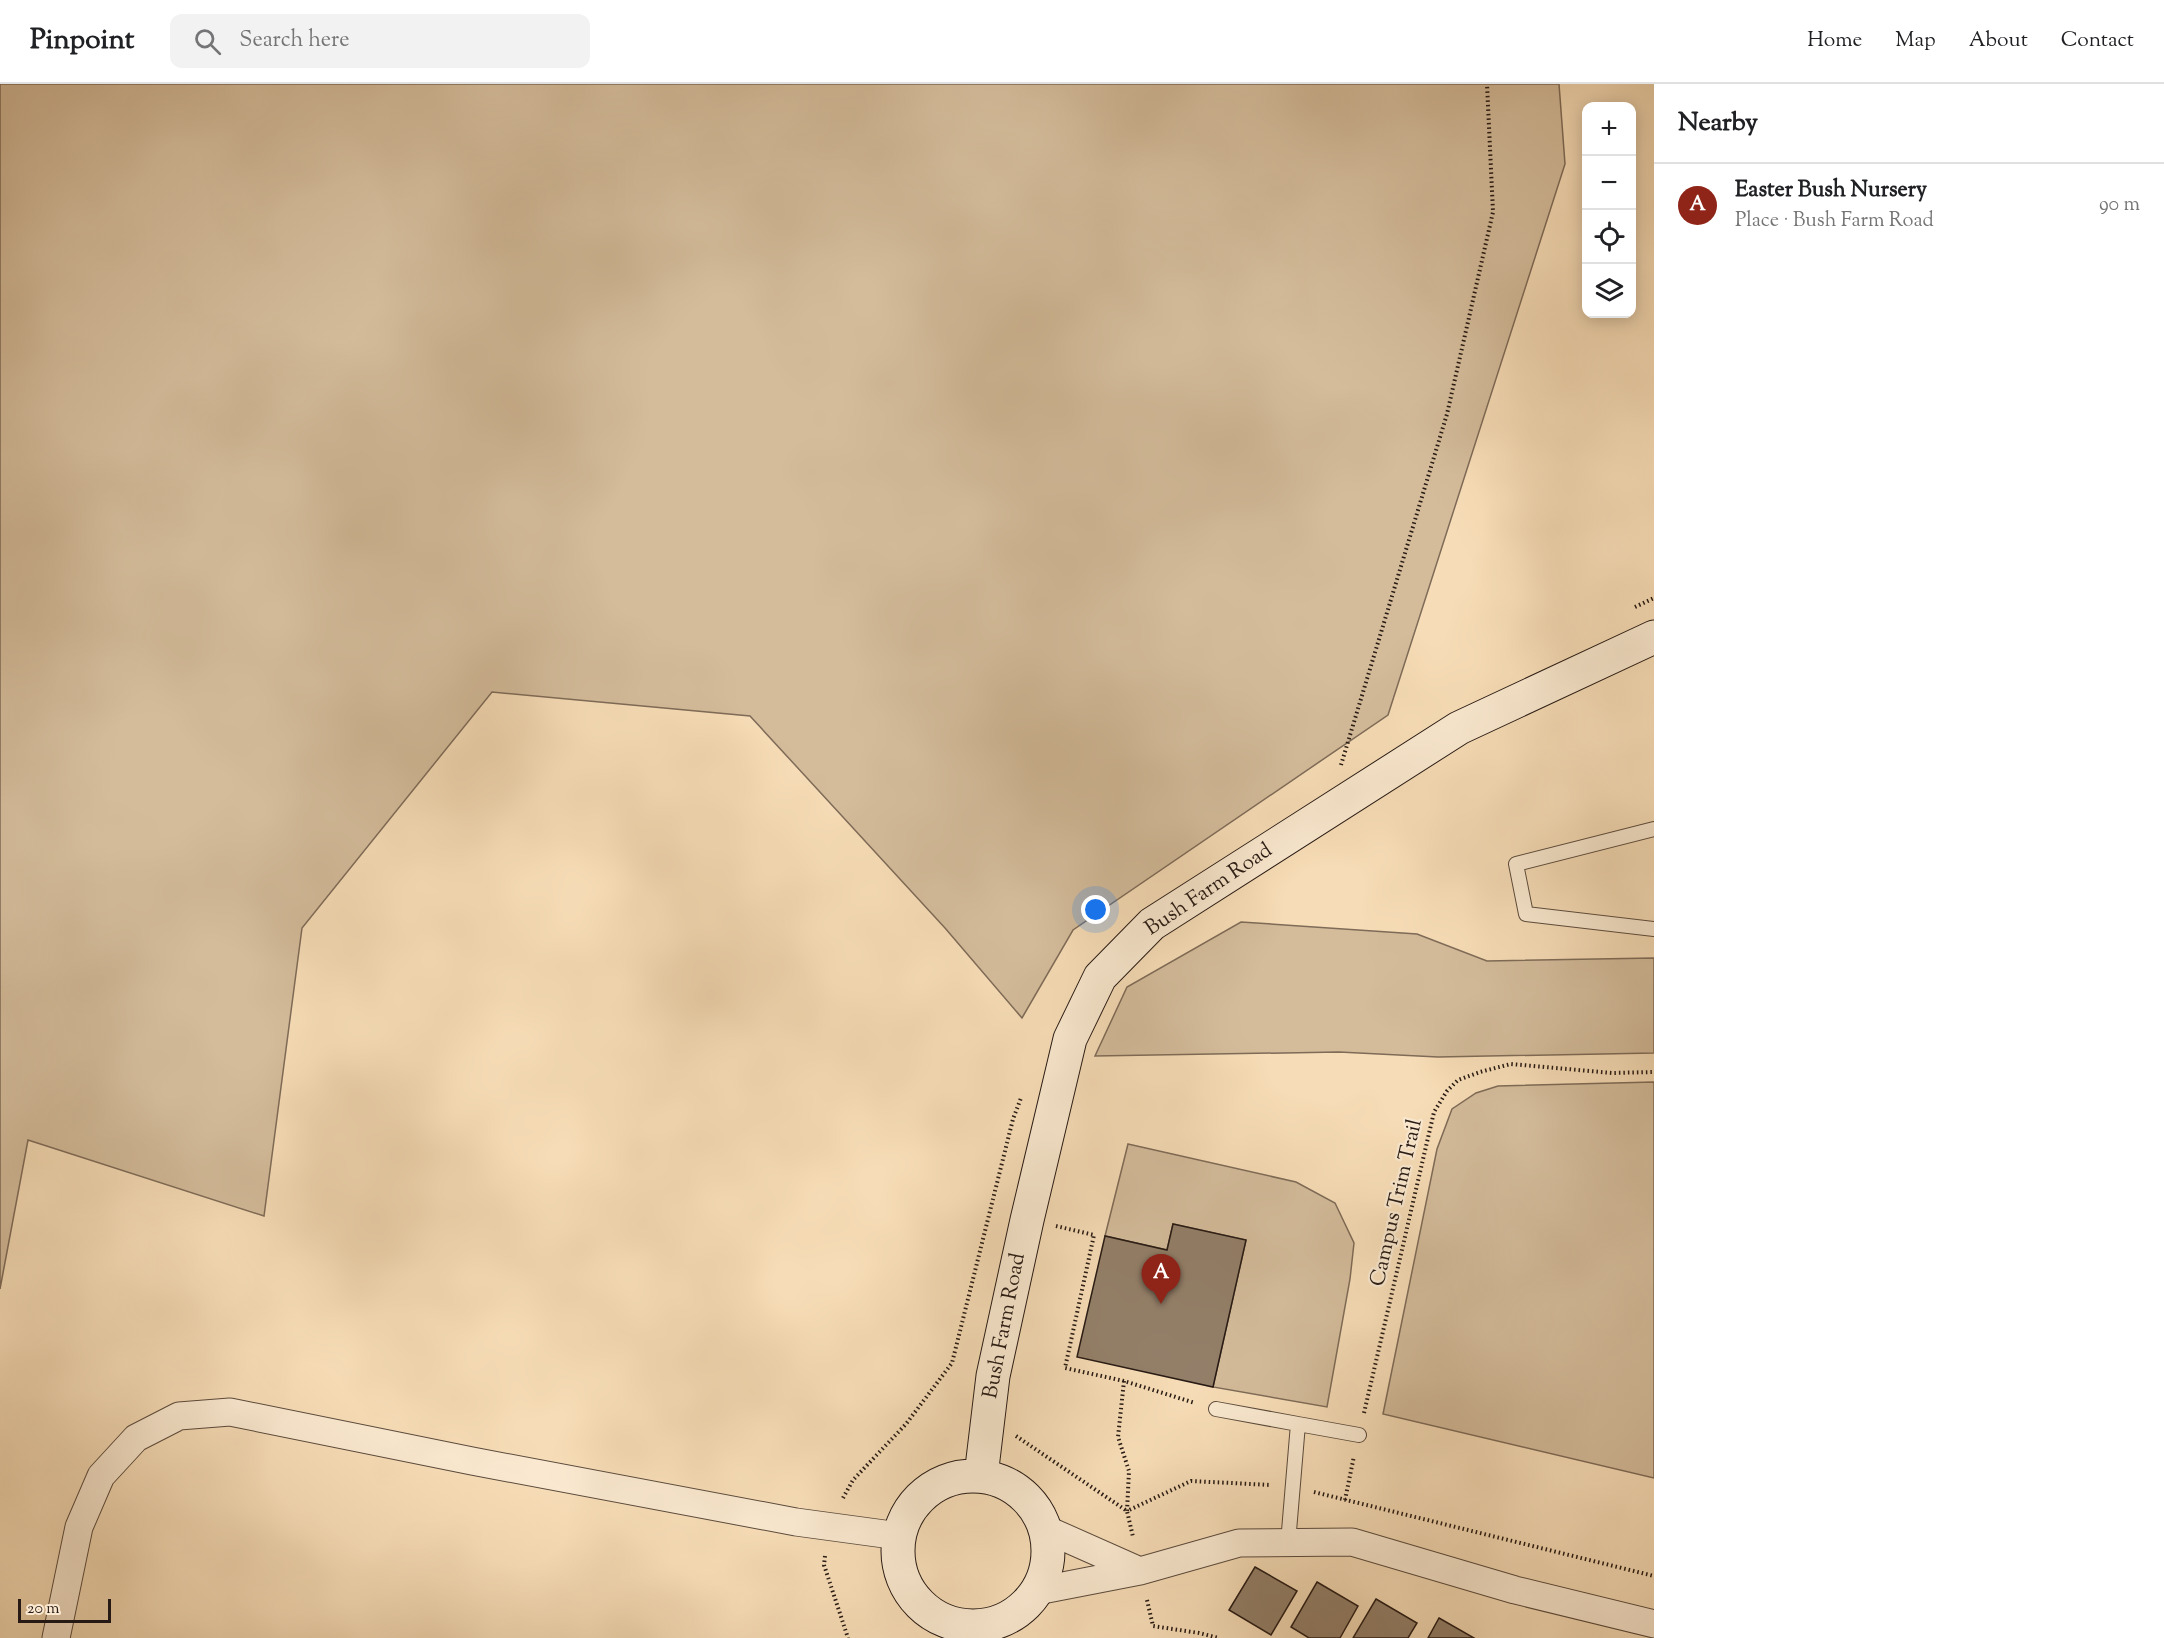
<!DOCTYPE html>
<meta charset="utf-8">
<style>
body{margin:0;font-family:"Sorts Mill Goudy",serif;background:#f2f2f2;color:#202124}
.controls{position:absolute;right:18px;top:18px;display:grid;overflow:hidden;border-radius:12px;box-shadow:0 3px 15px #0003}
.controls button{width:54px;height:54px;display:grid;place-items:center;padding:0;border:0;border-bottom:2px solid #e0e0e0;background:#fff;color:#202124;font:30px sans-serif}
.scale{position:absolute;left:18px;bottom:15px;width:93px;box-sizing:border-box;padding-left:6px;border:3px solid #271a14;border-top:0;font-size:16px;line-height:21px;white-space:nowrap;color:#271a14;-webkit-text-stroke:4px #fae9d0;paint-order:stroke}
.you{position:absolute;left:1096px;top:826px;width:21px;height:21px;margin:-15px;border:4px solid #fff;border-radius:50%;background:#1a73e8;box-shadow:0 0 0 9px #1a73e833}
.badge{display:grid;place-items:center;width:39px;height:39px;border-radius:50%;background:#8f2418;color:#fff;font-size:20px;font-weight:700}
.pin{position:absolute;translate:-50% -50px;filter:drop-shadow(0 2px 3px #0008)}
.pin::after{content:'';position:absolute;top:32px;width:21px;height:18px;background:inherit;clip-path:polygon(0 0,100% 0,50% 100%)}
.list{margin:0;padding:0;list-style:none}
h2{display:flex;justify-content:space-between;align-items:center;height:78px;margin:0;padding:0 24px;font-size:26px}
h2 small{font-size:20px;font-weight:400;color:#757577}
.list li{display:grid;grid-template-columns:39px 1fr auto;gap:18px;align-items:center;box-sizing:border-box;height:84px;padding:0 24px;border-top:2px solid #e0e0e0}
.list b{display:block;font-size:22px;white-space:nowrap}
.list p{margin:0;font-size:20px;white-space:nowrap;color:#757577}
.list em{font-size:20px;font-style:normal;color:#757577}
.icon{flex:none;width:33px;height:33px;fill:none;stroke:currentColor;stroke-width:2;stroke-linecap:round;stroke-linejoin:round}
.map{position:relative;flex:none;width:1654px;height:1554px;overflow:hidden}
header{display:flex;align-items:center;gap:36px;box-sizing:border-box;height:84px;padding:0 30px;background:#fff;border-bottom:2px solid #e0e0e0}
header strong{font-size:28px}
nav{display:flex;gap:33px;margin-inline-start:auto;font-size:21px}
.search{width:420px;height:54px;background:#f2f2f2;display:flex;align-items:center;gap:15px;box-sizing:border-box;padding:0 21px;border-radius:12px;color:#757577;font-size:22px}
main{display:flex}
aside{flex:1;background:#fff}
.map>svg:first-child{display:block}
.green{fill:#d4bc9b;stroke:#7e6b58;stroke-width:1.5}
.building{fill:#937f69;stroke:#271a14;stroke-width:1.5}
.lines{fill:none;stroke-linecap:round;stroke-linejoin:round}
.lane-casing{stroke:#5b4b3d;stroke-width:16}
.street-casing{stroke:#5b4b3d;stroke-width:29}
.secondary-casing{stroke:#271a14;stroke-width:35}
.path{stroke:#271a14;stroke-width:4;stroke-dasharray:1.5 3;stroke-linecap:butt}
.lane{stroke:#fae9d0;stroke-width:14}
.street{stroke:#fae9d0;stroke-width:27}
.secondary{stroke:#fae9d0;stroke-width:33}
.labels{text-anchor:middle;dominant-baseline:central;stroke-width:4.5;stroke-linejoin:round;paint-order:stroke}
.street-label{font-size:21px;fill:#271a14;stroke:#fae9d0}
</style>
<header>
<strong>Pinpoint</strong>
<div class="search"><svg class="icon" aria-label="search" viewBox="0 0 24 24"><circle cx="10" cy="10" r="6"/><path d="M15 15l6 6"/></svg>Search here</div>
<nav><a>Home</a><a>Map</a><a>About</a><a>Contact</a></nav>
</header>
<main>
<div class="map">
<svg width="1654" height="1554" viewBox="0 0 1654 1554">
<rect width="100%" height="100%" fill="#f7ddb7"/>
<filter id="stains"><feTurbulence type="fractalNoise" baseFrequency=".00333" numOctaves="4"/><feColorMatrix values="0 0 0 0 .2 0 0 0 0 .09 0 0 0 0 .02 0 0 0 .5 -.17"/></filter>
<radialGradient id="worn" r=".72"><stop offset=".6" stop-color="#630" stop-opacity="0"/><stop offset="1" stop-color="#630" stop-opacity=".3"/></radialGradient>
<path class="green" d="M0,0H1559L1565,80L1388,631L1073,846L1022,934L945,844L750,632L492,608L302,844L264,1132L28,1056L0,1205Z
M1241,838L1417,850L1487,877L1654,874V969L1438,973L1339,968L1095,972L1127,903Z
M1654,998V1394L1383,1330L1437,1065L1452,1025L1476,1009L1498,1002Z
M1128,1060L1296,1098L1335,1119L1354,1159L1350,1195L1327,1323L1213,1303L1246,1156L1173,1140L1167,1166L1105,1152Z"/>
<path class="building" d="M1173,1140L1246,1156L1213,1303L1077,1273L1105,1152L1167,1166Z
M1255,1483L1297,1507L1271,1551L1229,1526Z
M1317,1498L1358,1522L1340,1554H1309L1291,1543Z
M1376,1515L1417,1539L1408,1554H1353Z
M1439,1534L1474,1554H1428Z"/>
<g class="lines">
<defs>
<path id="lane" d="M1654,745L1516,780L1526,830L1654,845
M1216,1325L1298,1340L1288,1459
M1298,1340L1359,1351"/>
<path id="street" d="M1043,1444L1140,1487
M1037,1507L1140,1487L1239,1459L1352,1458L1515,1506L1654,1540
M56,1554L79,1443L101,1392L136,1354L179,1332L230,1328L472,1377L796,1438L899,1452"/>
<path id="secondary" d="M981,1392L993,1292L1027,1136L1070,955L1100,893L1152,840L1459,644L1654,553
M898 1467a75 75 0 1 1 150 0a75 75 0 1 1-150 0Z"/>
</defs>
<use href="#lane" class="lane-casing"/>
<use href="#street" class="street-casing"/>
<use href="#secondary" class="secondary-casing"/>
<path class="path" d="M1635,523L1654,514
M1341,681L1447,330L1493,128L1487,0
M1056,1142L1094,1151L1065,1284L1124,1297L1195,1319
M1124,1297L1118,1353L1129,1387L1127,1427L1191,1397L1271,1401
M1364,1329L1434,1028L1447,1007L1458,996L1480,988L1511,980L1612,989L1654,988
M1016,1352L1127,1427L1133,1453
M1314,1408L1654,1492
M843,1414L853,1396L906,1340L952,1279L1013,1035L1021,1014
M1345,1416L1354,1372
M825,1472L824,1481L848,1554
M1147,1516L1153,1542L1199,1549L1219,1554"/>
<use href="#lane" class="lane"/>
<use href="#street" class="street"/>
<use href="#secondary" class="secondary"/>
</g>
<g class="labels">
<g class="street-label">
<text transform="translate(1209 806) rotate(-34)">Bush Farm Road</text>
<text transform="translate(1397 1119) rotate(-77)">Campus Trim Trail</text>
<text transform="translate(1005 1242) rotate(-79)">Bush Farm Road</text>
</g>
</g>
<rect width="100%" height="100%" filter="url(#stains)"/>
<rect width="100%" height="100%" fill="url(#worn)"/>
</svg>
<div class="controls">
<button>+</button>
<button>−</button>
<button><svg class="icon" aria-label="locate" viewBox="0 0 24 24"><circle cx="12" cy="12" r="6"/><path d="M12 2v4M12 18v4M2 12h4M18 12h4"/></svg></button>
<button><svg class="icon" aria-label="layers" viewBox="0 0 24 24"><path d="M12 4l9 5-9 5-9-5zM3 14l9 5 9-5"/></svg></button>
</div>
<div class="scale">20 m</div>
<div class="you"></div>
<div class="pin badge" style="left:1161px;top:1220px">A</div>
</div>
<aside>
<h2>Nearby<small></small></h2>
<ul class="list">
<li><span class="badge">A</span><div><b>Easter Bush Nursery</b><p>Place · Bush Farm Road</p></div><em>90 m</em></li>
</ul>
</aside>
</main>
